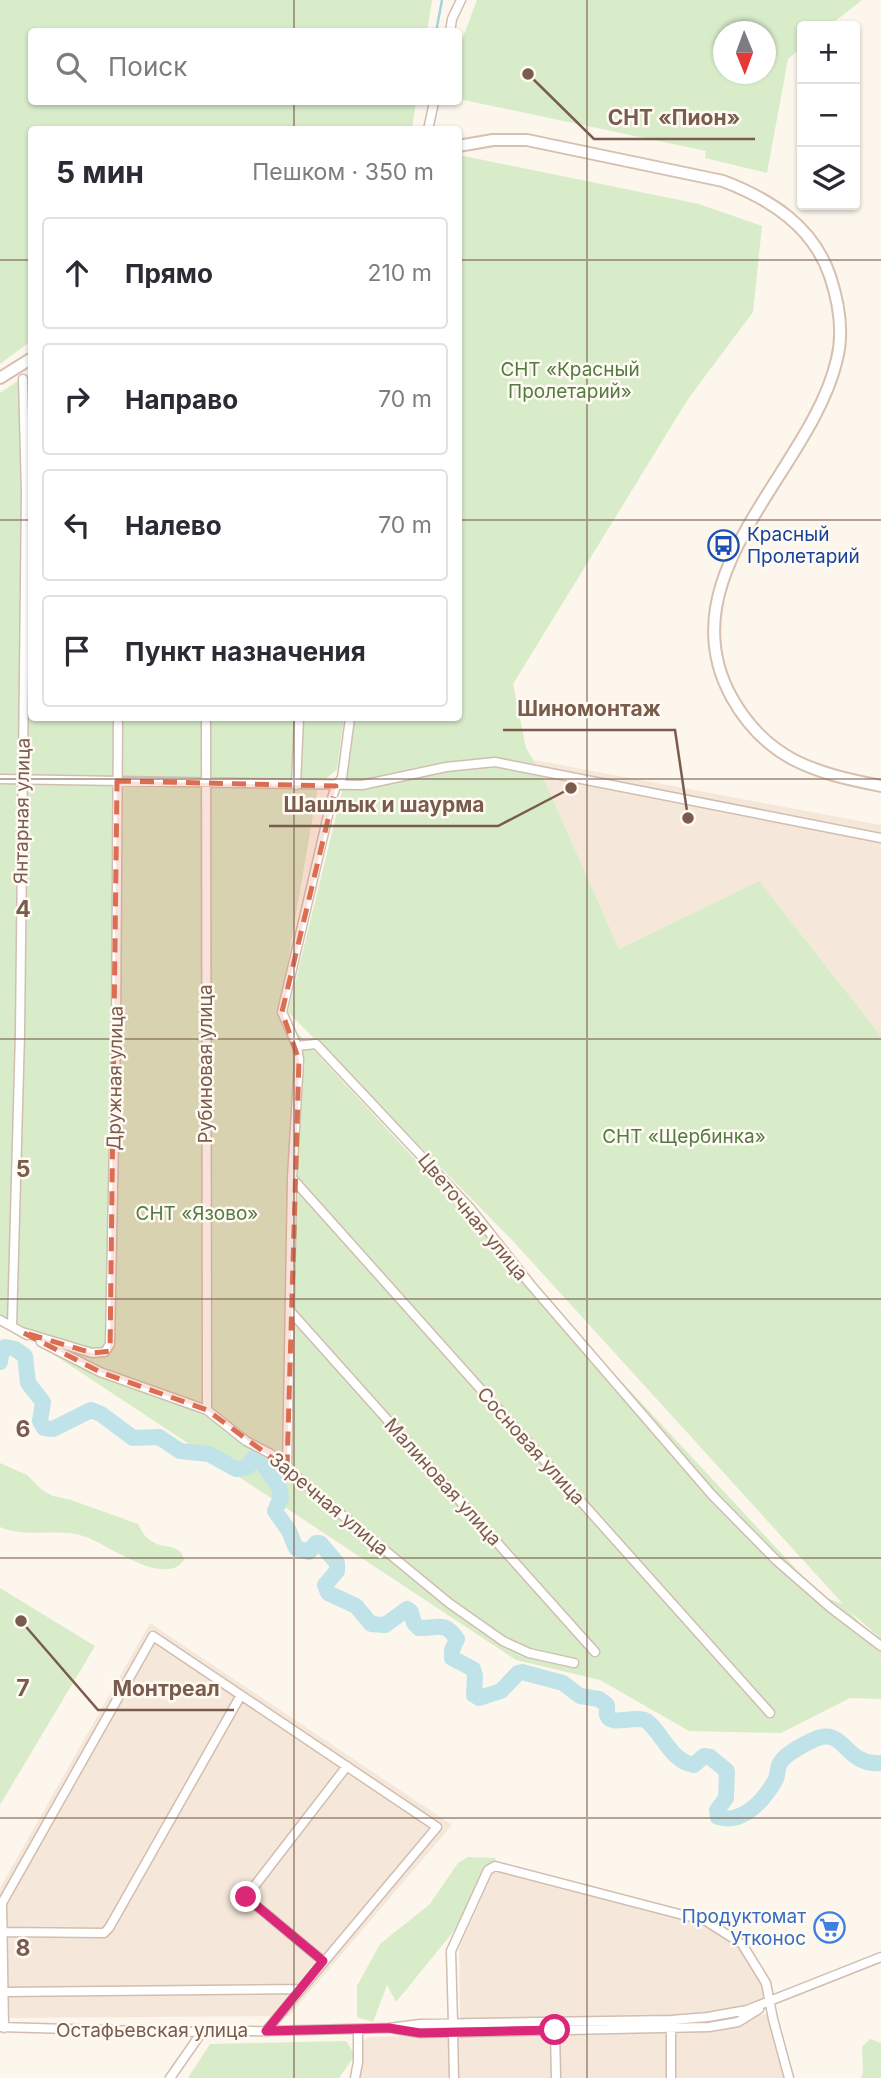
<!DOCTYPE html>
<html lang="ru">
<meta charset="utf-8">
<style>
body{margin:0;font-family:Inter,sans-serif;background:#f7f7f7;color:#2b2b33}
.controls{position:absolute;right:21px;top:21px;display:grid;overflow:hidden;border-radius:7px;box-shadow:0 2px 5px #0004}
.controls button{width:63px;height:63px;display:grid;place-items:center;padding:0;border:0;border-bottom:2px solid #e1e1e2;background:#fff;color:#2b2b33;font:35px sans-serif}
.compass{position:absolute;left:713px;top:21px;width:63px;height:63px;border-radius:50%;background:#fff;box-shadow:0 2px 5px #0004;rotate:179deg}
.stop{position:absolute;width:21px;height:21px;margin:-16px;border:5px solid #db2777;border-radius:50%;background:#fff}
.stop.end{background:#db2777;border-color:#fff;box-shadow:0 2px 7px #0008}
.list{margin:0;padding:0;list-style:none}
h2{display:flex;justify-content:space-between;align-items:center;height:91px;margin:0;padding:0 28px;font-size:30px}
h2 small{font-size:23px;font-weight:400;color:#7c7c81}
.list li{display:grid;grid-template-columns:46px 1fr auto;gap:21px;align-items:center;box-sizing:border-box;height:112px;margin:0 14px 14px;padding:0 14px;border:2px solid #e1e1e2;border-radius:7px}
.list b{display:block;font-size:26px;white-space:nowrap}
.list em{font-size:23px;font-style:normal;color:#7c7c81}
.icon{flex:none;width:38px;height:38px;fill:none;stroke:currentColor;stroke-width:2;stroke-linecap:round;stroke-linejoin:round}
.map{position:relative;flex:none;width:881px;height:2078px;overflow:hidden}
.search{position:absolute;background:#fff;box-shadow:0 2px 5px #0004;left:28px;top:28px;width:434px;height:77px;display:flex;align-items:center;gap:18px;box-sizing:border-box;padding:0 24px;border-radius:7px;color:#7c7c81;font-size:26px}
.panel{position:absolute;background:#fff;box-shadow:0 2px 5px #0004;left:28px;top:126px;width:434px;height:595px;border-radius:7px}
.map>svg:first-child{display:block}
.residential{fill:#f5e8da}
.green{fill:#d8ecc9;fill-rule:evenodd}
.lines{fill:none;stroke-linecap:round;stroke-linejoin:round}
.stream{stroke:#a5d3da;stroke-width:2.5}
.river{stroke:#bfe3e8;stroke-width:16}
.street-casing{stroke:#d1beb0;stroke-width:11}
.secondary-casing{stroke:#d6c0b0;stroke-width:14}
.street{stroke:#fff;stroke-width:8}
.secondary{stroke:#fff;stroke-width:10}
.route{stroke:#db2777;stroke-width:9}
.marked{fill:#dc6d51;fill-opacity:0.2;stroke:#dc6d51;stroke-width:5;stroke-dasharray:14 9;stroke-linejoin:round}
.grid{fill:none;stroke:#7a5c4d;stroke-width:2;stroke-opacity:0.55}
.labels{text-anchor:middle;dominant-baseline:central;stroke-width:5;stroke-linejoin:round;paint-order:stroke}
.park-label{font-size:19px;fill:#537a41;stroke:#fffaf3}
.transit-label{font-size:19px;fill:#164399;stroke:#fffaf3;text-anchor:start}
.street-label{font-size:19px;fill:#7a5c4d;stroke:#fffaf3}
.shop-label{font-size:19px;fill:#366cbe;stroke:#fffaf3;text-anchor:end}
.grid-label{font-size:23px;text-anchor:middle;font-weight:bold;fill:#7a5c4d;stroke:#fffaf3;stroke-width:5;stroke-linejoin:round;paint-order:stroke}
.leader{fill:none;stroke:#7a5c4d;stroke-width:2.5}
.callout-dot{fill:#7a5c4d;stroke:#fffaf3;stroke-width:2.5}
.callout-label{font-size:21px;text-anchor:middle;font-weight:bold;fill:#7a5c4d;stroke:#fffaf3;stroke-width:5;stroke-linejoin:round;paint-order:stroke}
</style>
<div class="map">
<svg width="881" height="2078" viewBox="0 0 881 2078">
<rect width="100%" height="100%" fill="#fdf6ec"/>
<path class="residential" d="M534,760L881,825V1036L759,881L619,949Z
M150,1623L452,1825L289,2016L0,2018V1888Z
M494,1870L706,1923L740,1946L771,1987L773,1994L751,2005L727,2011L686,2015L460,2019L459,1948Z
M769,2013L788,2078H358L361,2043L368,2037L702,2029Z"/>
<path class="green" d="M0,0H432L427,31L32,32V102H416L412,129L32,130L31,341L0,364Z
M477,0H862L829,26H802V47L788,59L767,173L705,158L706,151L459,99V48ZM724,32H766V74H724Z
M459,155L699,204L762,226L753,312L688,399L513,684L526,748L540,771L619,949L759,881L881,1036V1639L846,1608L881,1645V1699L850,1698L781,1733L689,1731L600,1680L516,1660L0,1319V393L31,372L32,718H344L337,769L318,786L279,1013L821,1596L843,1604L512,1240L288,1012L347,771L353,718H458Z
M0,1463L27,1475L42,1490L53,1496L71,1500L138,1524C142,1533 147,1540 157,1544C169,1548 181,1545 184,1560C165,1588 109,1545 86,1537C58,1527 27,1539 0,1527Z
M0,1588L95,1646L0,1805Z
M468,1857L496,1858L467,1915L396,2002L387,1985L373,2022L357,2017V1986L380,1944L430,1904L458,1863Z
M870,2039L881,2043V2078H861L863,2073L862,2047Z
M346,2041L355,2055L339,2078H188L210,2044Z"/>
<g class="lines">
<path class="stream" d="M436,32L442,0"/>
<path class="river" d="M0,1362L2,1349L5,1347L15,1349L25,1356L28,1383L43,1402L40,1421L44,1428L53,1429L91,1410L101,1414L133,1438L159,1437L180,1451L209,1454L236,1469L248,1467L254,1458L258,1457L279,1487L281,1497L275,1511L289,1531L296,1548L309,1552L316,1543H320L337,1563V1571L325,1585L328,1593L356,1606L371,1624L385,1625L407,1609L411,1612L414,1623L419,1628C438,1629 444,1620 457,1639L452,1650V1658L473,1669L475,1676L474,1695L479,1698L501,1691L518,1673L522,1672L563,1683L580,1696L599,1699L607,1705C608,1708 606,1712 607,1715C611,1728 638,1713 648,1722C664,1736 671,1761 694,1765L704,1756L710,1757L727,1771L726,1798L717,1810L718,1817C743,1825 765,1799 776,1779C778,1774 777,1768 780,1763C785,1754 801,1746 811,1741C846,1723 842,1766 881,1763"/>
<defs>
<path id="street" d="M450,32L452,19L461,0
M428,130L434,102
M206,718L207,1410
M0,779L362,785L446,767L495,762L881,838
M296,785L299,718
M297,1046L316,1044L470,1208L530,1284L712,1495L776,1560L831,1608L881,1646
M292,1178L770,1713
M290,1311L595,1652
M0,1320L27,1335
M12,1326L20,1033L26,493L23,379
M22,1332L92,1353L105,1352L110,1344L116,1034L118,718
M41,1342L100,1372L207,1410L246,1441L271,1454L313,1491L449,1603L503,1641L529,1653L574,1663
M287,1469L292,1178L299,1060L297,1046L282,1012L332,798L336,786L342,778L350,718
M2,1932L104,1933L109,1928L241,1695
M323,1961L246,1897L347,1766
M2,1992L300,1989
M453,2023L451,1951L488,1870L495,1866L706,1921L742,1944L766,1983L773,2019L789,2078
M0,2027L174,2032L266,2031L389,2028L420,2024L671,2020L708,2017L747,2010L881,1957
M4,2028L2,1903L153,1636L437,1827L266,2031
M671,2028V2078
M395,2029L420,2033L709,2027L738,2022L759,2009
M555,2030L556,2078
M453,2032L454,2078
M170,2078L202,2032
M355,2078L358,2062V2029"/>
<path id="secondary" d="M458,146L493,140H527L723,181C770,199 813,226 830,276C839,303 844,331 837,359C812,470 663,575 732,698C767,760 815,773 881,786
M0,378L32,358"/>
</defs>
<use href="#street" class="street-casing"/>
<use href="#secondary" class="secondary-casing"/>
<use href="#street" class="street"/>
<use href="#secondary" class="secondary"/>
</g>
<g class="lines">
<path class="route" d="M246,1897L323,1961L266,2031L389,2028L420,2033L555,2030"/>
</g>
<path class="marked" d="M117,781L336,786L282,1012L299,1060L287,1469L207,1410L100,1372L22,1332L92,1353L110,1351Z"/>
<path class="grid" d="M294,0V32M587,0V2078M294,102V130M0,260H32M458,260H881M0,520H32M458,520H881M294,718V2078M0,779H881M0,1039H881M0,1299H881M0,1558H881M0,1818H881"/>
<defs>
<symbol id="bus-ring" viewBox="-11 -11 22 22"><circle r="9.5" fill="#fffaf3" stroke="#1a4fb4" stroke-width="1.5"/><path d="M-5-6H5V4H4V6H2V4H-2V6H-4V4H-5ZM-3.5-4V0h7V-4ZM-3.5 1.2v1.5H-2V1.2ZM2 1.2v1.5H3.5V1.2Z" fill="#1a4fb4"/></symbol>
<symbol id="supermarket-ring" viewBox="-11 -11 22 22"><circle r="9.5" fill="#fffaf3" stroke="#3f7fe0" stroke-width="1.5"/><path d="M-6-5.5h2.5l.6 2H6L4.5 2H-2.5L-4.4-4H-6ZM-1.5 3.2a1.3 1.3 0 1 0 .1 0ZM3 3.2a1.3 1.3 0 1 0 .1 0Z" fill="#3f7fe0"/></symbol>
</defs>
<g fill-rule="evenodd">
<use href="#bus-ring" x="706" y="528" width="35" height="35"/>
<use href="#supermarket-ring" x="812" y="1910" width="35" height="35"/>
</g>
<g class="labels">
<g class="park-label">
<text x="570" y="369">СНТ «Красный<tspan x="570" dy="22">Пролетарий»</tspan></text>
<text x="684" y="1136">СНТ «Щербинка»</text>
<text x="197" y="1213">СНТ «Язово»</text>
</g>
<g class="transit-label">
<text x="747" y="534">Красный<tspan x="747" dy="22">Пролетарий</tspan></text>
</g>
<g class="street-label">
<text transform="translate(22 811) rotate(-89)">Янтарная улица</text>
<text transform="translate(205 1064) rotate(-90)">Рубиновая улица</text>
<text transform="translate(115 1078) rotate(-89)">Дружная улица</text>
<text transform="translate(473 1217) rotate(50)">Цветочная улица</text>
<text transform="translate(531 1446) rotate(48)">Сосновая улица</text>
<text transform="translate(443 1482) rotate(48)">Малиновая улица</text>
<text transform="translate(329 1504) rotate(40)">Заречная улица</text>
<text x="152" y="2030">Остафьевская улица</text>
</g>
<g class="shop-label">
<text x="806" y="1916">Продуктомат<tspan x="806" dy="22">Утконос</tspan></text>
</g>
</g>
<g class="grid-label">
<text x="23" y="917">4</text>
<text x="23" y="1177">5</text>
<text x="23" y="1437">6</text>
<text x="23" y="1696">7</text>
<text x="23" y="1956">8</text>
</g>
<path class="leader" d="M528 74L594 139H755M688 818L675 730H503M571 788L498 826H269M21 1621L98 1710H234"/>
<g class="callout-dot">
<circle cx="528" cy="74" r="7"/>
<circle cx="688" cy="818" r="7"/>
<circle cx="571" cy="788" r="7"/>
<circle cx="21" cy="1621" r="7"/>
</g>
<g class="callout-label">
<text x="674" y="125">СНТ «Пион»</text>
<text x="589" y="716">Шиномонтаж</text>
<text x="384" y="812">Шашлык и шаурма</text>
<text x="166" y="1696">Монтреал</text>
</g>
</svg>
<div class="controls">
<button>+</button>
<button>−</button>
<button><svg class="icon" aria-label="layers" viewBox="0 0 24 24"><path d="M12 4l9 5-9 5-9-5zM3 14l9 5 9-5"/></svg></button>
</div>
<svg class="compass" viewBox="-18 -18 36 36"><path d="M0-13l5 13h-10z" fill="#e53935"/><path d="M0 13l5-13h-10z" fill="#7c7c81"/></svg>
<div class="stop" style="left:555px;top:2030px"></div>
<div class="stop end" style="left:246px;top:1897px"></div>
<div class="search"><svg class="icon" aria-label="search" viewBox="0 0 24 24"><circle cx="10" cy="10" r="6"/><path d="M15 15l6 6"/></svg>Поиск</div>
<section class="panel">
<h2>5 мин<small>Пешком · 350 m</small></h2>
<ul class="list">
<li><svg class="icon" aria-label="ahead" viewBox="0 0 24 24"><path d="M12 20V5M6 11l6-6 6 6"/></svg><div><b>Прямо</b></div><em>210 m</em></li>
<li><svg class="icon" aria-label="right" viewBox="0 0 24 24"><path d="M7 20v-9h11M14 6l5 5-5 5"/></svg><div><b>Направо</b></div><em>70 m</em></li>
<li><svg class="icon" aria-label="left" viewBox="0 0 24 24"><path d="M17 20v-9H6M10 6l-5 5 5 5"/></svg><div><b>Налево</b></div><em>70 m</em></li>
<li><svg class="icon" aria-label="arrive" viewBox="0 0 24 24"><path d="M6 21V4h12l-3 4 3 4H6"/></svg><div><b>Пункт назначения</b></div></li>
</ul>
</section>
</div>
